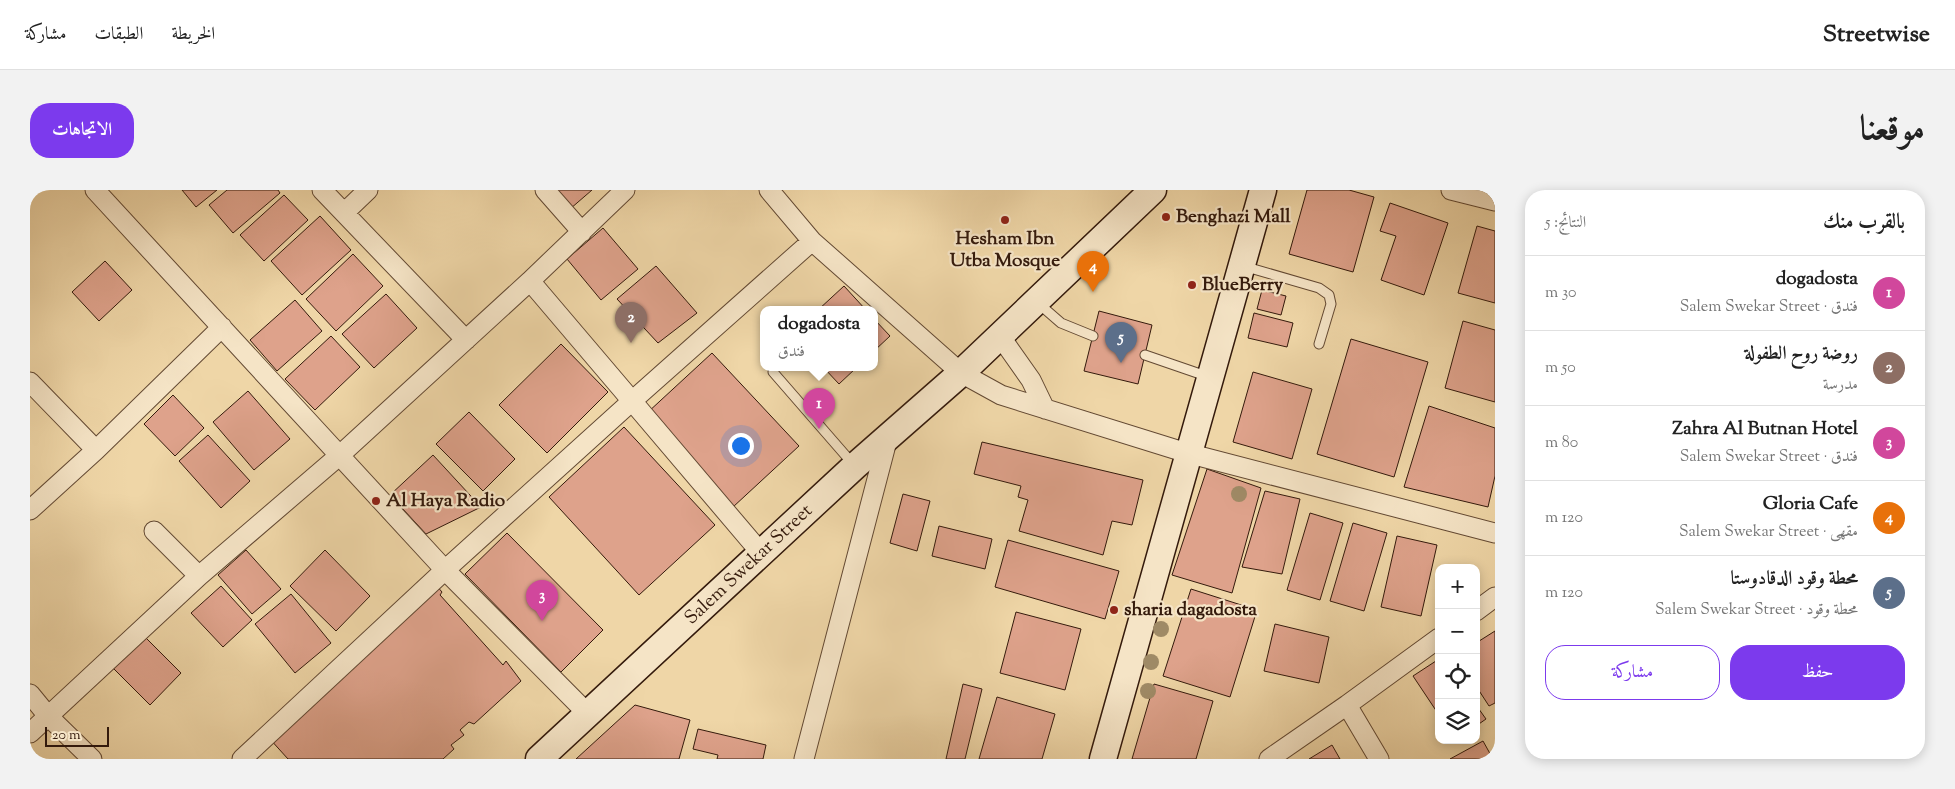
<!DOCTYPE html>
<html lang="ar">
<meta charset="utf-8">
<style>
body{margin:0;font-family:"Sorts Mill Goudy",Amiri,serif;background:#f2f2f2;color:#222;direction:rtl}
.controls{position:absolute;right:15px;bottom:15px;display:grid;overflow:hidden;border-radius:10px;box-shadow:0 2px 12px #0003}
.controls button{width:45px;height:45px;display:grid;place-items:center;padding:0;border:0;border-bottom:1px solid #e0e0e0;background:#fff;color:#222;font:25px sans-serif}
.scale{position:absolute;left:15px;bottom:12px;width:64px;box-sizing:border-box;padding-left:5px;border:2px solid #341a0c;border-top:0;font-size:14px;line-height:18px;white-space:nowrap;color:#341a0c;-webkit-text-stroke:4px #f5e4c6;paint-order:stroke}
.you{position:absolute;left:710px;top:255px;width:18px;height:18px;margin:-12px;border:4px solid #fff;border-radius:50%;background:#1a73e8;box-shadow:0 0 0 8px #1a73e833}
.badge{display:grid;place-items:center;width:32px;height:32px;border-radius:50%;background:#7c3aed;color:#fff;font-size:16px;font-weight:700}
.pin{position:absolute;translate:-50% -41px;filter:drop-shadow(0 1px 2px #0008)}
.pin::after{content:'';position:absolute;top:26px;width:18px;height:15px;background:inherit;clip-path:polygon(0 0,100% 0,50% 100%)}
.popup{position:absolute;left:730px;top:116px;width:118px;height:65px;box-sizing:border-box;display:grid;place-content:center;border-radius:10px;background:#fff;filter:drop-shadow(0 1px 4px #0005);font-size:16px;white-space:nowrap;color:#767676}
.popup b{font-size:19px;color:#222}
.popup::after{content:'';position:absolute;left:50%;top:100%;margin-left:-10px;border:10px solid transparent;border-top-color:#fff}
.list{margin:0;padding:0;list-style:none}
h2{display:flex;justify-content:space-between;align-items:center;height:65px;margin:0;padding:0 20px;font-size:21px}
h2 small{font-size:16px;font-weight:400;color:#767676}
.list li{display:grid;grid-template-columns:32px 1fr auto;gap:15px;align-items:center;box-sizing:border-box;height:75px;padding:0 20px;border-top:1px solid #e0e0e0}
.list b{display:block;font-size:19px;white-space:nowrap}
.list p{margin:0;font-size:16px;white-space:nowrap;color:#767676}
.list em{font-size:16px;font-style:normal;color:#767676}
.actions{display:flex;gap:10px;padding:15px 20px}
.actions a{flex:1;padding:11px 0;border:1px solid #7c3aed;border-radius:20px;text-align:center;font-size:18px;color:#7c3aed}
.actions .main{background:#7c3aed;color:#fff}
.icon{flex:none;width:28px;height:28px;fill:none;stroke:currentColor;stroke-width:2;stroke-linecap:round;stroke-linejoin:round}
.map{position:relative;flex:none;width:1465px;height:569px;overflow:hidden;direction:ltr;border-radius:20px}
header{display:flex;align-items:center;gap:30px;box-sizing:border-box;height:70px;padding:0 25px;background:#fff;border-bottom:1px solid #e0e0e0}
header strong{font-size:24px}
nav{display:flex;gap:28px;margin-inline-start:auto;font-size:18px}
.intro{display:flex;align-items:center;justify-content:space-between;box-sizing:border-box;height:120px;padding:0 30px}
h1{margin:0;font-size:35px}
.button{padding:12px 22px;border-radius:20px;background:#7c3aed;color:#fff;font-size:18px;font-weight:700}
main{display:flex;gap:30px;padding:0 30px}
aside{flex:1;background:#fff;border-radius:20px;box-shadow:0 2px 12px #0003}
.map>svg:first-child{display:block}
.building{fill:#dea28b;stroke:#341a0c}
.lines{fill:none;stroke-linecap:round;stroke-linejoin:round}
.lane-casing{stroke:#634933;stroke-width:11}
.street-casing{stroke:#634933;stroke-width:21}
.secondary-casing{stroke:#341a0c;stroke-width:29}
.lane{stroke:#f5e4c6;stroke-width:9}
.street{stroke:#f5e4c6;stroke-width:19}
.secondary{stroke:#f5e4c6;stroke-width:26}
.tree{fill:#9f8a66}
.poi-dot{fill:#8f2418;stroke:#f5e4c6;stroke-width:2}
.labels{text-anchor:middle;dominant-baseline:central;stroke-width:4.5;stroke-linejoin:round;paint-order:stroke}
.poi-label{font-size:19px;font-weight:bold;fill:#341a0c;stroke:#f5e4c6;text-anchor:start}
.street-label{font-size:19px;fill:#341a0c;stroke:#f5e4c6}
</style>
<header>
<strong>Streetwise</strong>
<nav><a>الخريطة</a><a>الطبقات</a><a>مشاركة</a></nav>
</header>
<div class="intro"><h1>موقعنا</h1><a class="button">الاتجاهات</a></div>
<main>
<aside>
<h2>بالقرب منك<small>النتائج: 5</small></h2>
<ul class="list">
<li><span class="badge" style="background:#d1479c">1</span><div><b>dogadosta</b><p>فندق · Salem Swekar Street</p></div><em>30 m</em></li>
<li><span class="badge" style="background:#8d6e63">2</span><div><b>روضة روح الطفولة</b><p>مدرسة</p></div><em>50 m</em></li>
<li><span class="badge" style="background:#d1479c">3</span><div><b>Zahra Al Butnan Hotel</b><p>فندق · Salem Swekar Street</p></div><em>80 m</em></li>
<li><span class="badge" style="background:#e8710a">4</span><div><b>Gloria Cafe</b><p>مقهى · Salem Swekar Street</p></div><em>120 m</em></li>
<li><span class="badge" style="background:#5c6f8a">5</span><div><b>محطة وقود الدقادوستا</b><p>محطة وقود · Salem Swekar Street</p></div><em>120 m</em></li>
</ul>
<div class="actions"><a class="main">حفظ</a><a>مشاركة</a></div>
</aside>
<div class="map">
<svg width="1465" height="569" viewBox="0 0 1465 569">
<rect width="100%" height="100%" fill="#efd6a7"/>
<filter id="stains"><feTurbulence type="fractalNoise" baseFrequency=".004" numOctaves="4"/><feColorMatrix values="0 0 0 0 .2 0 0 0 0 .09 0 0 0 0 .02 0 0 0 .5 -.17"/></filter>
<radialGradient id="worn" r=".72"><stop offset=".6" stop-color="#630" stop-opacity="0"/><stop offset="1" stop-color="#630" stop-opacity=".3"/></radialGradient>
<path class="building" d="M152,0H187L166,17Z
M197,0H248L250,3L203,43L179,15Z
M524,0H562L540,19Z
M1277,0H1319L1344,7L1323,82L1259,64Z
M254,5L278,30L234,71L210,45Z
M1360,13L1418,33L1394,105L1351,90L1366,46L1350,41Z
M290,26L321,60L272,105L241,71Z
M1447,36L1465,41V113L1428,103Z
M573,38L608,79L571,110L537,69Z
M323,64L353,96L306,141L276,109Z
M75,71L102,100L69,131L42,102Z
M626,76L667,123L628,153L587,109Z
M814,96L836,120H788Z
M1232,100L1256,106L1251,125L1227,119Z
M356,104L387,138L344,178L312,144Z
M265,110L292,141L247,181L220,150Z
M1069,121L1122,135L1108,194L1054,181Z
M1224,123L1263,133L1257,157L1218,148Z
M844,129L860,146L844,161Z
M1433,131L1465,140V212L1415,198Z
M301,146L330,177L285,220L255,189Z
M1321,149L1398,172L1364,287L1287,264Z
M531,154L578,202L517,263L469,215Z
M682,163L769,256L703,317L617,223Z
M794,178H826L809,194Z
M1223,182L1282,199L1262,269L1203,252Z
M218,201L260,249L224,280L183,232Z
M143,205L174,238L145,266L114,234Z
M1399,216L1465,238V286L1458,317L1374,297Z
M439,222L485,269L453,301L406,254Z
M594,237L685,335L609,405L519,307Z
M178,245L220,291L191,318L149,271Z
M952,252L1113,290L1102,335L1082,331L1073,365L989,341L998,310L988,307L991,296L944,284Z
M403,265L451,317L396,344L360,305Z
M1177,279L1231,298L1202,403L1142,385Z
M1235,301L1270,309L1252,384L1212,377Z
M873,304L900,311L887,361L860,353Z
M1280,323L1313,333L1290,410L1257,400Z
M1323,333L1357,343L1334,421L1300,411Z
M909,336L962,349L955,379L902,366Z
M477,343L573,440L531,482L435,384Z
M1367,346L1407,355L1391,426L1351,417Z
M978,350L1089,381L1075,429L965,397Z
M216,360L251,399L222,424L188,385Z
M295,360L340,406L306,441L260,396Z
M405,394L412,402L410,405L473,475L476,471L491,491L444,534L439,532L430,540L434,545L421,555L424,559L413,569H258L239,548Z
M191,396L222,430L193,457L161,423Z
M1161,399L1227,420L1200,507L1133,486Z
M261,404L301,453L265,483L225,434Z
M986,422L1051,439L1035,500L970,483Z
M1245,434L1299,447L1289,493L1234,481Z
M1465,441V513L1459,516L1446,496V453Z
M113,445L151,483L120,515L82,477Z
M1409,469V525L1383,486Z
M933,494L952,499L935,569H916Z
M1124,494L1183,511L1166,569H1102Z
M967,507L1025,524L1012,569H949Z
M605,515L660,530L649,569H546Z
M1446,515L1456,529L1446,536Z
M668,539L736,555L733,569H687L688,565L663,559Z
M1453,551L1463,569H1420Z
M1302,555L1310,569H1279Z"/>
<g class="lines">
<defs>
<path id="lane" d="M1213,76L1289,98L1299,105L1301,114L1289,154
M1008,113L1031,133L1063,146
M1115,165L1179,187
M743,182L823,274"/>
<path id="street" d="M65,0L415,380L558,524
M292,0L436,150
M515,0L552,42
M595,0L500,91L602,211L782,51
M739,0L782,51L931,183L971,205L1157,263L1465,343
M1421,0L1465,11
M314,23L338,0
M970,146L1001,190L1015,219
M0,192L66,260
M0,320L66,260L192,137
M124,341L169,386
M1446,421L1465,407
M0,504L18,526L62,569
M1317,515L1349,569
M0,543L169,386L310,265L500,91
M212,569L415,380L602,211L731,363
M774,569L858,247
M1239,569L1317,515L1409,448"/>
<path id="secondary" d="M509,569L825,276L931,183L1123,0
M1073,569L1233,0"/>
</defs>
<use href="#lane" class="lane-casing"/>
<use href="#street" class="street-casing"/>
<use href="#secondary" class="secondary-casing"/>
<use href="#lane" class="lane"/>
<use href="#street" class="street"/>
<use href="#secondary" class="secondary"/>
</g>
<g class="tree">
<circle cx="1209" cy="304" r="8"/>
<circle cx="1131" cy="439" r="8"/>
<circle cx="1121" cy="472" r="8"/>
<circle cx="1118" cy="501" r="8"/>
</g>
<g class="poi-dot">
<circle cx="1136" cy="27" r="5"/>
<circle cx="975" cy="30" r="5"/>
<circle cx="1162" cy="95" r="5"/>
<circle cx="346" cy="311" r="5"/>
<circle cx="1084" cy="420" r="5"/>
</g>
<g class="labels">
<g class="poi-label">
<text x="1146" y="27">Benghazi Mall</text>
<text x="975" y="49" text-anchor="middle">Hesham Ibn<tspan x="975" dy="22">Utba Mosque</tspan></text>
<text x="1172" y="95">BlueBerry</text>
<text x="356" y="311">Al Haya Radio</text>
<text x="1094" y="420">sharia dagadosta</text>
</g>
<g class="street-label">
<text transform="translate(719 375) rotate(-43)">Salem Swekar Street</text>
</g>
</g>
<rect width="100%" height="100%" filter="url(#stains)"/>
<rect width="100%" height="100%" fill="url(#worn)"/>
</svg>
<div class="controls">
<button>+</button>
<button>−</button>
<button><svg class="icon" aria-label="locate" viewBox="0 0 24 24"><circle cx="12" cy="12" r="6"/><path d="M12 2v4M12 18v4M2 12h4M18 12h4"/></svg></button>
<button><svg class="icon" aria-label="layers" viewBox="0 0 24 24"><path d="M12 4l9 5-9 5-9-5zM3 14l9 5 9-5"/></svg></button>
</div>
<div class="scale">20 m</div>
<div class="you"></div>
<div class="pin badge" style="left:789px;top:239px;background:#d1479c">1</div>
<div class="popup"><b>dogadosta</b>فندق</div>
<div class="pin badge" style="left:601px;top:153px;background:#8d6e63">2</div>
<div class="pin badge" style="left:512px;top:431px;background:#d1479c">3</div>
<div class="pin badge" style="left:1063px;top:102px;background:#e8710a">4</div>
<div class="pin badge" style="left:1091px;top:173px;background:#5c6f8a">5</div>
</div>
</main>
